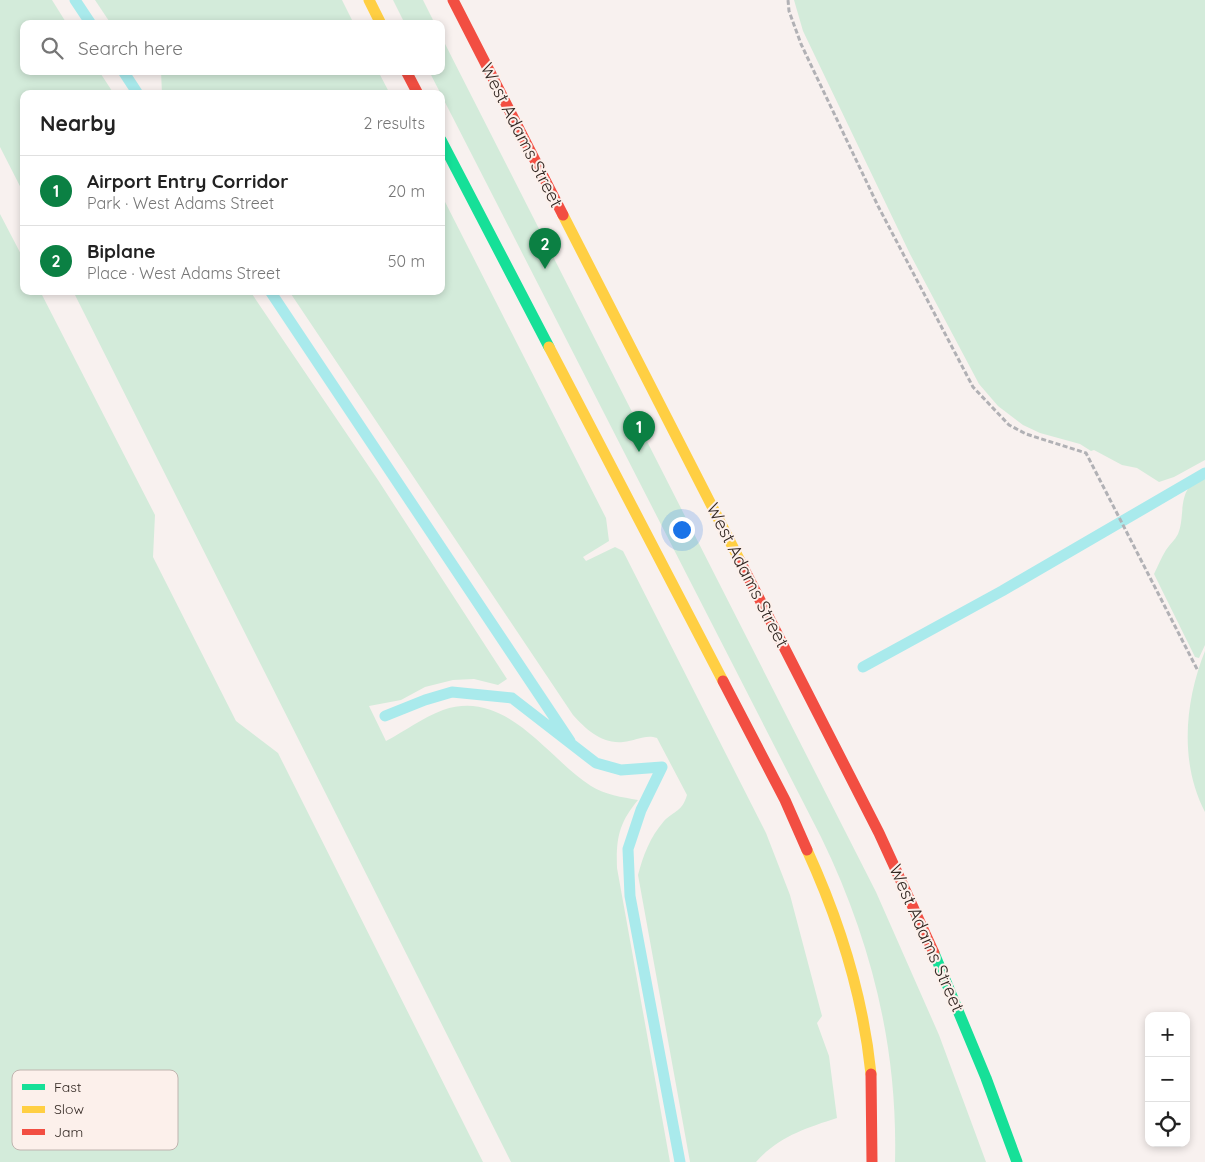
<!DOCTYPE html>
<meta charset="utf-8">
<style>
body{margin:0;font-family:Quicksand,sans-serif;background:#f6f6f6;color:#222}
.controls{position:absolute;right:15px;bottom:15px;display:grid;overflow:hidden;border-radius:10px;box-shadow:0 2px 8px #0003}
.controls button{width:45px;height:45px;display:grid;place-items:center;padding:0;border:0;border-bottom:1px solid #e0e0e0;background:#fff;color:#222;font:25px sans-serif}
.you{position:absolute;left:681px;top:529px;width:18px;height:18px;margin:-12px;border:4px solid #fff;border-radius:50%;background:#1a73e8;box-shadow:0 0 0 8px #1a73e833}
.badge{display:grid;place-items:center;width:32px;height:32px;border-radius:50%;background:#0b8043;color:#fff;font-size:16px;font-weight:700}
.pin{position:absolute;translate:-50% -41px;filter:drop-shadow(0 1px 2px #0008)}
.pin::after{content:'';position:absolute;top:26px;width:18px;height:15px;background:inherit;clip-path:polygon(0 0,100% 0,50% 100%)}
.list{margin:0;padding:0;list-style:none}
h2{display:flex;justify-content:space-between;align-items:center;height:65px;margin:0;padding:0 20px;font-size:21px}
h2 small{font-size:16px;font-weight:400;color:#767676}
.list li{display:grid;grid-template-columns:32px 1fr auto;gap:15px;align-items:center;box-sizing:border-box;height:70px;padding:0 20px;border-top:1px solid #e0e0e0}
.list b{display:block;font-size:19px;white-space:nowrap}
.list p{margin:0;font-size:16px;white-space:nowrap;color:#767676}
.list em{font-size:16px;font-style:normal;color:#767676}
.icon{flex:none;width:28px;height:28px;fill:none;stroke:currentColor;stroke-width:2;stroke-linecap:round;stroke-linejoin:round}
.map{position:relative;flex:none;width:1205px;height:1162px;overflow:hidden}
.search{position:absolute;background:#fff;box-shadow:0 2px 8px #0003;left:20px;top:20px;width:425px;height:55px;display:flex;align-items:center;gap:12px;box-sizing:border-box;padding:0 18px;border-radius:10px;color:#767676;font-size:19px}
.panel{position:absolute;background:#fff;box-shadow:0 2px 8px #0003;left:20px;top:90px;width:425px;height:205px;border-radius:10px}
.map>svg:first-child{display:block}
.green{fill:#d3ebda}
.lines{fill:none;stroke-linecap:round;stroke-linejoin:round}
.stream{stroke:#a9eaec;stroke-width:11}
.path{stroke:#b1b1b5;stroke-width:3;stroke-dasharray:5 2.5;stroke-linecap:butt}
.fast{stroke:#16e098;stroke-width:11}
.slow{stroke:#ffcf43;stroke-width:11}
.jam{stroke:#f24e42;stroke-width:11}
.labels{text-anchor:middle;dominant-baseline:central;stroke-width:4;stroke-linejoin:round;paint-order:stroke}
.street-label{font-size:18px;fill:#342924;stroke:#fcf0eb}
.key{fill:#fcf0eb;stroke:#c0b4af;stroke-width:1}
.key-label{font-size:14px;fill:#342924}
</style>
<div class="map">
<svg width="1205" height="1162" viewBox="0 0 1205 1162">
<rect width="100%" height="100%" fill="#f8f1ef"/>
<path class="green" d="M0,0H52L67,24H24V71H99L112,91L108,94H24V194L0,147Z
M95,0H342L354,24H111Z
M393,0H423L435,24H405Z
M794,0H1205V460L1174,477L1159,482L1137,468L1122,465L1094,450L1091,451L1080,444L1040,433L1023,425L998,406L979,384L910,254L803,31Z
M441,36L876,892L939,1035L986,1162H895C898,1047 871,940 821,837L429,71H441Z
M161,71H378L390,94H162Z
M441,194L606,518L609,541L583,557L586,561L615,547L623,551L766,833L790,895L822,1016L817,1023L829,1056L837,1118C806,1128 778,1137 756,1162H690L638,875C643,856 650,837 664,821C675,810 682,812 687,795L657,738C645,734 636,741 623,742C601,744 586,729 573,715L289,291H441Z
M0,214L24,260V291H40L155,515L153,557L236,721L278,753L483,1162H0Z
M73,291H250L378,480L507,679L498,685L474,679L453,680L425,687L401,700L369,706L386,741C405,731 422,718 443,710C506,688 546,757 591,786C605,795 622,797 638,800C619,823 616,838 617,868L670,1162H511Z
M1205,474V645L1199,658L1195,657L1154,574C1158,566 1161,558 1166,550C1170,544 1175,540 1178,534C1186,516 1176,488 1201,479V476Z
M1205,651V812C1179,762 1185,701 1205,651Z"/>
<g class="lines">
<path class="stream" d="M75,0L91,24
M123,71L138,94
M270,291L570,741
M863,667L1002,591L1205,473
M385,716L425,700L452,692L512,698L596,763L621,770L662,767
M662,767L641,810L628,849L630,896L680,1162"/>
<path class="path" d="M788,0L789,11L801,44L878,206L973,387L1009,425L1026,434L1086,453L1198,671"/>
<path class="fast" d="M441,140L549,347
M934,953L986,1078L1017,1162"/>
<path class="slow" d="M369,0L381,24
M563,215L740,561
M549,347L723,681
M807,850C840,922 863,995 871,1074"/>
<path class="jam" d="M453,0L563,215
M406,71L418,94
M740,561L879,833L934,953
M723,681L785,800L807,850
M871,1074L872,1162"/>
</g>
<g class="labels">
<g class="street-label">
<text transform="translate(522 135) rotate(63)">West Adams Street</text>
<text transform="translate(748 575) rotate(63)">West Adams Street</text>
<text transform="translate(927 938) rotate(66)">West Adams Street</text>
</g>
</g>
<rect x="12" y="1070" width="166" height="80" rx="8" class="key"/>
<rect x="22" y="1084" width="23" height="6" fill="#16e098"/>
<rect x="22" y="1106" width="23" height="7" fill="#ffcf43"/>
<rect x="22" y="1129" width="23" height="6" fill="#f24e42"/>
<g class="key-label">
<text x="54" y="1092">Fast</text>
<text x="54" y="1114">Slow</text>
<text x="54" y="1137">Jam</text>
</g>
</svg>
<div class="controls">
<button>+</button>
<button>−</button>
<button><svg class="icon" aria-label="locate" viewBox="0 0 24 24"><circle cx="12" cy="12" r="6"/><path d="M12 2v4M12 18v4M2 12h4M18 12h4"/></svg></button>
</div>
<div class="you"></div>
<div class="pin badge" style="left:639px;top:452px">1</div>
<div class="pin badge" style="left:545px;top:269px">2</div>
<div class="search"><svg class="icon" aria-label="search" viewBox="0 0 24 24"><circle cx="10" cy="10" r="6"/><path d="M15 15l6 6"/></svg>Search here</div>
<section class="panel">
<h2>Nearby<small>2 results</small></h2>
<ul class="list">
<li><span class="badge">1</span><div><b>Airport Entry Corridor</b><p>Park · West Adams Street</p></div><em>20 m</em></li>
<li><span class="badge">2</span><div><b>Biplane</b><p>Place · West Adams Street</p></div><em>50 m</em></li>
</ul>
</section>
</div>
